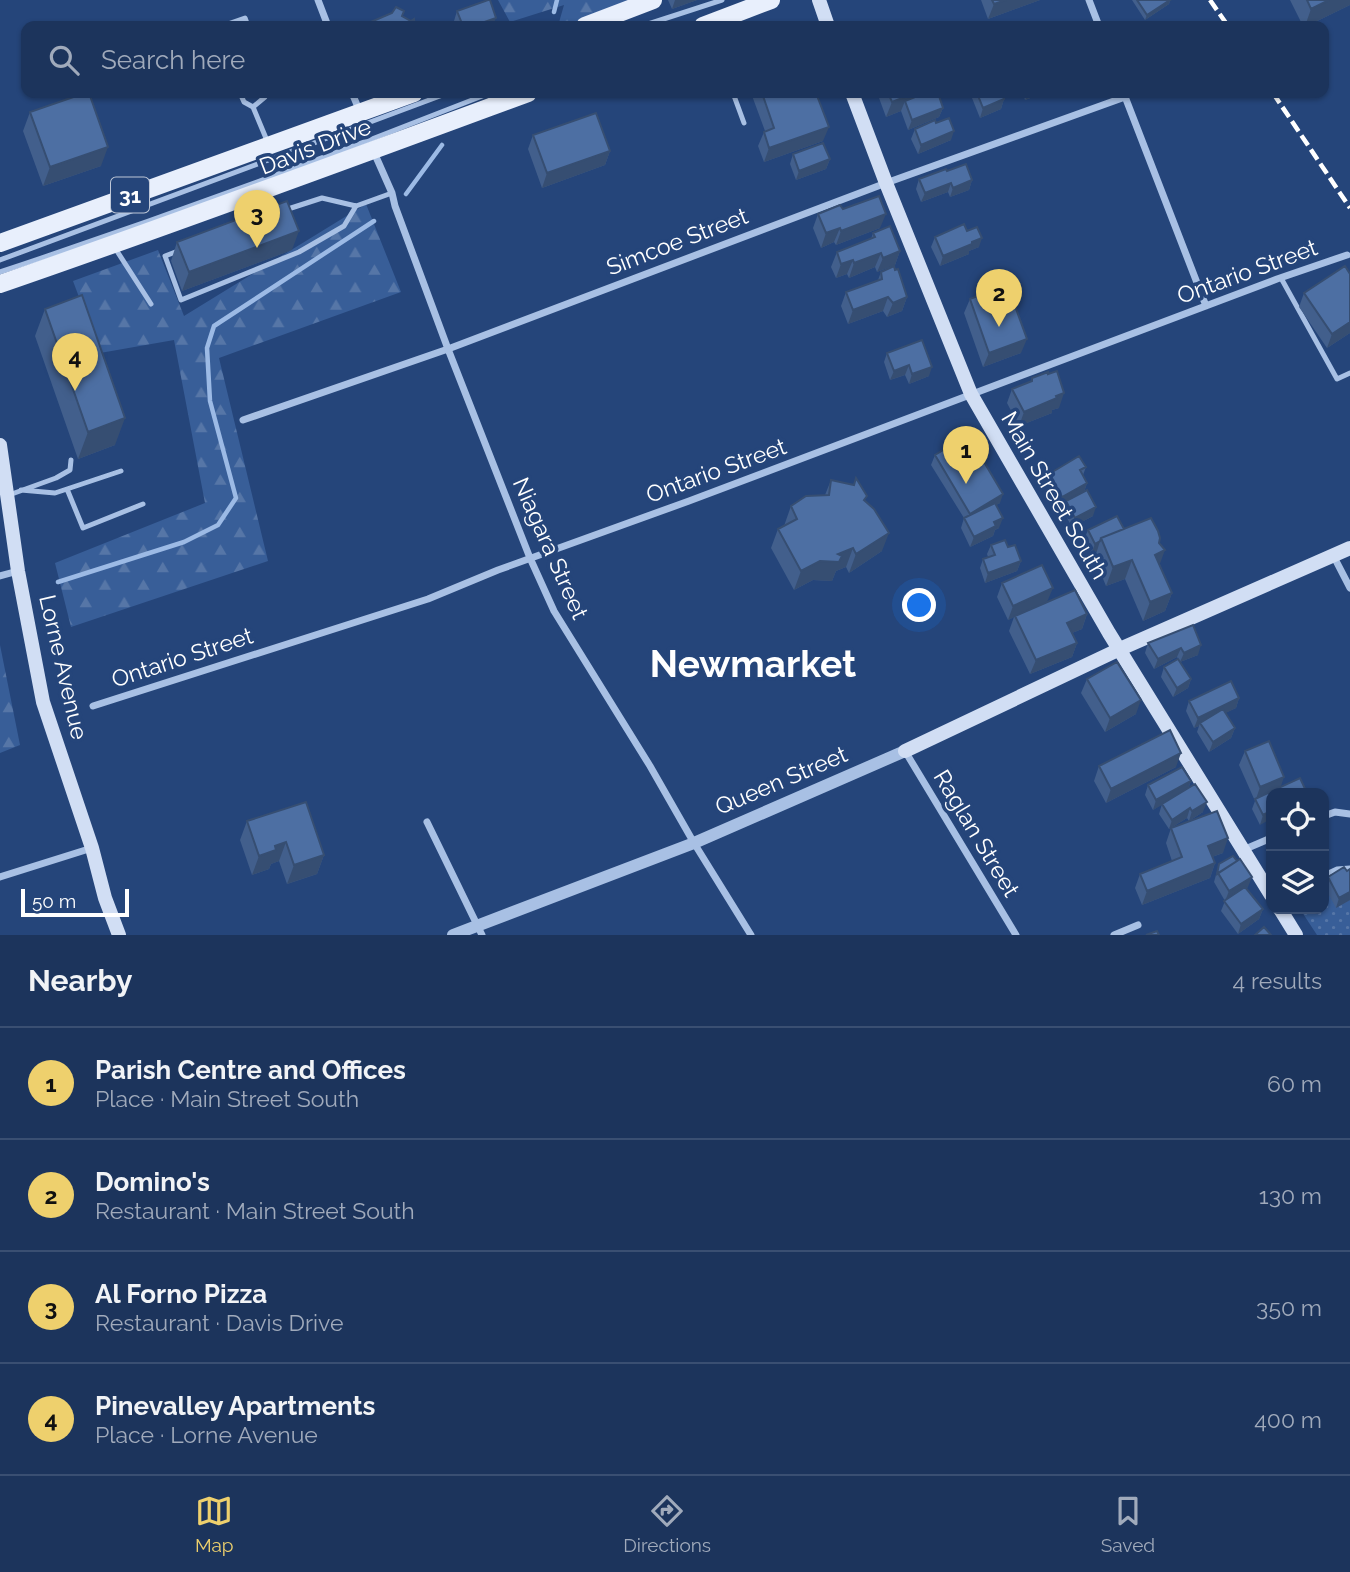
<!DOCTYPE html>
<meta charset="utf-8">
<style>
body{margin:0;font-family:Raleway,sans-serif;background:#293f65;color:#f1f3f6}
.controls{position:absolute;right:21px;bottom:21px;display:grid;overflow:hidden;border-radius:14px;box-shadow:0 2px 5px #0004}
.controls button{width:63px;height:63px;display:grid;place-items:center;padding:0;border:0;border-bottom:2px solid #3a4f72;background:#1c345c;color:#f1f3f6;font:35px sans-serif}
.scale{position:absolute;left:21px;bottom:18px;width:108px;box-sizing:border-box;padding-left:7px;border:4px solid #fff;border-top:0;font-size:19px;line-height:24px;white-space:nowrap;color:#fff;-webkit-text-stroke:5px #25457a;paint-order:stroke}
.you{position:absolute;left:920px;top:606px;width:24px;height:24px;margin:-18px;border:5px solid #fff;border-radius:50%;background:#1a73e8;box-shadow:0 0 0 10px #1a73e833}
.badge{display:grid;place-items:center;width:46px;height:46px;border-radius:50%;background:#eed06d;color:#111;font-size:23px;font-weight:700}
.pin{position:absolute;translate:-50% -58px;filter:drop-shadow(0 2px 4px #0008)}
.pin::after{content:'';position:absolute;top:37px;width:24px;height:21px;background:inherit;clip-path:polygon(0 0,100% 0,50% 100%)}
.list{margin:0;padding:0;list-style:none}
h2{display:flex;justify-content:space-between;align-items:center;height:91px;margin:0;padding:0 28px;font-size:30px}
h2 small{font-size:23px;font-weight:400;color:#a0aabb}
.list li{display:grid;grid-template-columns:46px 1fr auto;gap:21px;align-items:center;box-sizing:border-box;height:112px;padding:0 28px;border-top:2px solid #3a4f72}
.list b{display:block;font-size:26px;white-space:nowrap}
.list p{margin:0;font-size:23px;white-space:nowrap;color:#a0aabb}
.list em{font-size:23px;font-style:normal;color:#a0aabb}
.icon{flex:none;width:38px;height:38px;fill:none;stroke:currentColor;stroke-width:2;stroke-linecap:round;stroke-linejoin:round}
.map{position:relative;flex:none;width:1350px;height:935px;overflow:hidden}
.search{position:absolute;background:#1c345c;box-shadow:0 2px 5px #0004;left:21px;right:21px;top:21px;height:77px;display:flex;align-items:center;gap:18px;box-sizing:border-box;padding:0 24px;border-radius:14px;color:#a0aabb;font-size:26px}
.sheet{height:539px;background:#1c345c}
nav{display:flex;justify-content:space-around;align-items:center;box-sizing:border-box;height:98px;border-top:2px solid #3a4f72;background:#1c345c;font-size:19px;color:#a0aabb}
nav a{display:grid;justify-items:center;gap:4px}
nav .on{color:#eed06d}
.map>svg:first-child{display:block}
.grass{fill:url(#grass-dots)}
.forest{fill:url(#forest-firs)}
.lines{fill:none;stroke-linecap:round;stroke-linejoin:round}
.stream{stroke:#9cbae5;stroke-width:4.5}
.service{stroke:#a8c0e4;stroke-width:5}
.minor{stroke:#a8c0e4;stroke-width:7}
.tertiary{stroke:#a8c0e4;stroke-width:12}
.secondary{stroke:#d1def4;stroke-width:14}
.primary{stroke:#e8effc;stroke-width:18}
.rail{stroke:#fff;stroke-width:4.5;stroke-dasharray:12 5;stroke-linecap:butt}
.wall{fill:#425f8c}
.shaded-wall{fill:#364e72}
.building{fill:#4d6fa3;stroke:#364e72;stroke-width:2}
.labels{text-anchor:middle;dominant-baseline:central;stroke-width:7;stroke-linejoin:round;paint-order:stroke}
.shield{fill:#25457a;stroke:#bec7d7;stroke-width:2}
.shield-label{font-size:21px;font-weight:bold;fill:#fff}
.street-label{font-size:23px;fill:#fff;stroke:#25457a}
.town-label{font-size:37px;font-weight:bold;fill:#fff;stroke:#25457a}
</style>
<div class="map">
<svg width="1350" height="935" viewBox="0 0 1350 935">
<defs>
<pattern id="grass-dots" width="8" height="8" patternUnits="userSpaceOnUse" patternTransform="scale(1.75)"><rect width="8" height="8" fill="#385e98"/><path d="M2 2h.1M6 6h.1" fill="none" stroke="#5676a7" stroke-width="1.8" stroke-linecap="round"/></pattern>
<pattern id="forest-firs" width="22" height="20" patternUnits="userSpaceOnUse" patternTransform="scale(1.75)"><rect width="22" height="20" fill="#385e98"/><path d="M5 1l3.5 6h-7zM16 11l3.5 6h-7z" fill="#5676a7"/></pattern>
</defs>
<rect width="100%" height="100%" fill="#25457a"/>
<path class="grass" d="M1343,870L1350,873V935H1317L1300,909H1324V877Z"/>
<path class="forest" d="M498,0H638L565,26H558L564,5L510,22Z
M366,204L401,292L219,358L268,561L71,627L55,563L205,503L174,340L100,353L73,281L158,250L184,316Z
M0,645L20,745L0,753Z"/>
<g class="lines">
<path class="stream" d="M554,12L557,0
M406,194L442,145
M58,582L184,542L218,525L236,498L210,401L207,348L214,326L374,221"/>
<path class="service" d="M222,26L245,18L248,26
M642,26L722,0
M240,93L244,102L253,107L268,143
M733,93L744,123
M253,107L265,97L267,93
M285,210L322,198L356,206L392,193
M115,248L151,304
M178,251L165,256L181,300L299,252L344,226L356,206
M0,260L448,93
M0,272C165,217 329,157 490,93
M1281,278L1337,379L1350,373
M67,489L83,528L143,504
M21,490L55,493L121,471
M9,495L56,478L70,470L71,460
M1324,875L1337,869L1350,868"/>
<path class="minor" d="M318,0L328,26
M1089,0L1099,26
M352,93L360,112
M1124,94L1206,306
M373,150L392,193L395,206L448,349L530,558L554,611L650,766L694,843L751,935
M243,420L448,349L886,183L1125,97
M1333,555L1350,588
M0,576L18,571
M93,706L428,599L498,570L689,501L1277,279L1347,255
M905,751L1016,935
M1324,816L1335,812L1350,814
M427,822L482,935
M1243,850L1271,838
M0,877L92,848
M1114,935L1138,925"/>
<path class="tertiary" d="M453,935L694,843L905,751"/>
<path class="secondary" d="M819,0L828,26
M852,93L886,183L971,394L1109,633L1271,895
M0,445L18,571L43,702L92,848L105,898L119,935
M905,751L1120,649L1350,548
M1280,909L1296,935"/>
<path class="primary" d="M585,26L653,0
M703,26L771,0
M0,243L414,93
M0,284C177,223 352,158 528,93"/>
<path class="rail" d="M1210,0L1228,26
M1273,93L1350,208"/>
</g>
<path class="wall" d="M668,0H697L672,9Z
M981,0H1040L988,19Z
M1132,0H1170L1169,4L1145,20Z
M1290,0H1350V5L1307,26H1303Z
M457,11L493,26H456L454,21Z
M751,93H816L823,141L764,162L758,146L764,132L765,131Z
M881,93H945L939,95L943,108L939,117L908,130L901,111L886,117L879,98Z
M970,93H1002L1004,99L1001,109L980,118Z
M1023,93H1044L1025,100Z
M30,112L101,166L43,186L23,131Z
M915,129L951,140L918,154L911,139Z
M533,135L610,151L605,165L542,188L528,149Z
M793,154L830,159L826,169L796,180L790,164Z
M919,179L972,180L969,190L950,197L948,192L921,202L916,189Z
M843,209L880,228L836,245L834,242L821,248L813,228L818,214Z
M967,231L979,247L969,251V254L940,266L931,247L935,237Z
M873,233L900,251L895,265L877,272L875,267L849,278L847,274L836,278L831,267L837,252L871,239Z
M177,242L292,250L182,291L171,261Z
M881,272L907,297L902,311L887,317L883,311L848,324L841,306L846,292L878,280Z
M1350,274V333L1327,348L1299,307L1304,293Z
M970,299L1021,353L983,367L964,313Z
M45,309L115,445L78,459L35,336Z
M887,353L929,376L909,384L905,375L890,380L884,362Z
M1032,378L1059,408L1052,410V413L1019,426L1007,403L1012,389L1031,381Z
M935,455L1000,503L996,505L999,528L995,530L993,536L970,547L961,528L964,518L931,465Z
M1086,467L1083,475L1087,483L1084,492L1093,516L1072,527L1063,511L1066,503L1059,507L1046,483L1049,474Z
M831,480L865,501L882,551L849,573L846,567L836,571L832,581L813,580L794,590L771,548L778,529L784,526L791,506L825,495Z
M1123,529L1159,543L1160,565L1172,593L1165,611L1143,621L1125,579L1106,586L1094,557L1097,551L1091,554L1084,540L1088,530Z
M991,545L1008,547L1021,561L1017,571L985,583L980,568L983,559L988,557L987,554Z
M1002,583L1047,602L1087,614L1082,629L1072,633L1077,643L1072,657L1030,674L1009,631L1014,617L1008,620L997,597Z
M1193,625L1198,655L1180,662L1191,679L1188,688L1173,697L1161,677L1164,667L1179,661L1177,657L1154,669L1145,653L1148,643Z
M1087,679L1136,714L1105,732L1081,693Z
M1239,698L1236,708L1225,713L1235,728L1231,738L1209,752L1197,732L1199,726L1194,728L1186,711L1189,701Z
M1245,751L1280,787L1260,825L1252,809L1255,801L1239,765Z
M1099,766L1176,767L1106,803L1094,781Z
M1191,781L1188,789L1203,812L1189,821L1187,818L1169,829L1159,814L1162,804L1153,810L1145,795L1148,785Z
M247,821L324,855L317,874L287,884L279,861L271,864L269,869L252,875L240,840Z
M1171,828L1223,853L1212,857L1215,863L1210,878L1142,905L1135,888L1140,874L1172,861L1166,843Z
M1219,864L1248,887L1246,888L1263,909L1259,919L1238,934L1221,911L1225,901L1214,882Z
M1350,869V900L1336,908L1324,886L1328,877Z"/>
<path class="shaded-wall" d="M675,0H697L672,9Z
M1006,0H1040L988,19L994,4Z
M1170,0L1169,4L1145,20L1147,15Z
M1329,0H1350V5L1307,26H1305L1311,9Z
M496,18L493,26H473Z
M915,93H945L907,108L905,101L901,111L886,117L892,102Z
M1028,93H1044L1025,100Z
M1004,99L1001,109L980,118L983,108Z
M943,108L939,117L908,130L912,120Z
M829,127L823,141L764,162L769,148Z
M954,131L951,140L918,154L921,145Z
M108,147L101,166L43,186L50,167Z
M610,151L605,165L542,188L547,173Z
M830,159L826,169L796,180L799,171Z
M972,180L969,190L950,197L953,188Z
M951,183L948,192L921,202L925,193Z
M886,214L880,228L836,245L841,231Z
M840,228L834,242L821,248L826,233Z
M299,231L292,250L182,291L189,272Z
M982,238L979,247L969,251V254L940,266L943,256Z
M900,251L895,265L877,272L883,258Z
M881,253L875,267L849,278L854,263Z
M853,260L847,274L836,278L841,264Z
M888,297L883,311L848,324L853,310Z
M907,297L902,311L887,317L893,303Z
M1350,322V333L1327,348L1332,334Z
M1027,339L1021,353L983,367L989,353Z
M909,365L905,375L890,380L894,371Z
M932,367L929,376L909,384L912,374Z
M1064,393L1059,408L1052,410V413L1019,426L1024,412Z
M125,418L115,445L78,459L88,432Z
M1087,483L1084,492L1059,507L1062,497Z
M1003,494L1000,503L967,523L970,514Z
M1096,507L1093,516L1072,527L1075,518Z
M1003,518L999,528L995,530L993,536L970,547L974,537L994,522Z
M889,533L882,551L849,573L856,554Z
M1100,541L1097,551L1091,554L1095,544Z
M853,548L846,567L836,571L832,581L813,580L794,590L801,571L820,561Z
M1165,550L1158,569L1155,555Z
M1132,560L1125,579L1106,586L1113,567Z
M1021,561L1017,571L985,583L988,573Z
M1053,588L1047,602L1008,620L1013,606Z
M1172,593L1165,611L1143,621L1150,602Z
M1087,614L1082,629L1062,637L1067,623Z
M1077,643L1072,657L1030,674L1036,660Z
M1201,645L1198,655L1180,662L1184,653Z
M1181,648L1177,657L1154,669L1158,659Z
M1191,679L1188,688L1173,697L1177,688Z
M1239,698L1236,708L1202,725L1200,723L1199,726L1194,728L1198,718Z
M1141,700L1136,714L1105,732L1110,718Z
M1235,728L1231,738L1209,752L1213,742Z
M1181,753L1176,767L1106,803L1111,789Z
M1284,777L1279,792L1256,799L1260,787Z
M1191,781L1187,791L1153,810L1156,800Z
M1207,802L1203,812L1189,821L1192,811Z
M1190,808L1187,818L1169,829L1172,820Z
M1271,811V819L1260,825L1263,815Z
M1228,838L1223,853L1203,860L1208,846Z
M286,842L279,861L271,864L269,869L252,875L259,856L275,846Z
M324,855L317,874L287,884L294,865Z
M1215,863L1210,878L1142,905L1147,891Z
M1252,877L1248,887L1225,901L1229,891Z
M1350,892V900L1336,908L1339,898Z
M1263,909L1259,919L1238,934L1241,924Z"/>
<path class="building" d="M488,0H490L496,18L473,26H463L457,11Z
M992,0H1006L994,4Z
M1137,0H1170L1147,15Z
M1307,0H1329L1311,9Z
M396,7L404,11L402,16L411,21L414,19L415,26H366V24L392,13Z
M85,93H89L108,147L50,167L30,112Z
M762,93H816L829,127L769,148L764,132L774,128Z
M888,93H915L892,102Z
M925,93H938L943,108L912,120L905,101Z
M977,93H1002L1004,99L983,108Z
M596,113L610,151L547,173L533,135Z
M949,118L954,131L921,145L915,129L935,120L936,123Z
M823,143L830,159L799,171L793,154Z
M966,164L972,180L953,188L951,183L925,193L919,179L946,169L947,171Z
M879,196L886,214L841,231L840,228L826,233L818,214L840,205L843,209Z
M287,201L299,231L189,272L177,242Z
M964,224L967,231L977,227L982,238L972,242V244L943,256L935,237Z
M890,226L900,251L883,258L881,253L854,263L853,260L841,264L837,252L875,237L873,233Z
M894,266L895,270L898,269L907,297L893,303L888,297L853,310L846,292L882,279L881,272Z
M1345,266L1350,274V322L1332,334L1304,293Z
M1007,284L1027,339L989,353L970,299Z
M82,295L125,418L88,432L45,309Z
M922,340L932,367L912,374L909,365L894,371L887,353Z
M1057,371L1064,393L1056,396L1057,398L1024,412L1012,389L1032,381V378L1048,372V374Z
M968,435L1003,494L970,514L935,455Z
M1079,456L1086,467L1080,470L1087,483L1062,497L1049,474Z
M856,478L867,496L864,500L874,509L889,533L856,554L853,548L838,554L842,556L839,562L820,561L801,571L778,529L797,519L791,506L806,496L829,495L831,480L854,485Z
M1087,490L1096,507L1075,518L1066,501Z
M995,503L1003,518L994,522L996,526L974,537L964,518Z
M1117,516L1124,529L1101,538L1100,541L1095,544L1088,530Z
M1151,518L1158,531L1160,538L1159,543L1165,550L1155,555L1172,593L1150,602L1132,560L1113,567L1101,538Z
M1005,540L1008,547L1015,545L1021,561L988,573L983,559L995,555L991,545Z
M1042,565L1053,588L1013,606L1002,583Z
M1075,590L1087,614L1067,623L1077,643L1036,660L1015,616Z
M1193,625L1201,645L1184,653L1181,648L1158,659L1148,643Z
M1178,659L1191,679L1177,688L1164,667Z
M1117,662L1141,700L1110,718L1087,679Z
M1231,681L1239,698L1198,718L1189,701Z
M1223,709L1235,728L1213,742L1200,723Z
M1170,730L1181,753L1111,789L1099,766Z
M1269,741L1284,777L1260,787L1245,751Z
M1182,767L1191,781L1156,800L1148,785Z
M1300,778L1307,793H1271V811L1263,815L1255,799Z
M1195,784L1207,802L1192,811L1190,808L1172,820L1162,804Z
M306,802L324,855L294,865L286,842L275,846L276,850L259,856L247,821Z
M1217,811L1228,838L1208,846L1215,863L1147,891L1140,874L1182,857L1171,828Z
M1233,856L1237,861L1217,874L1219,864Z
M1240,859L1252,877L1229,891L1218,873Z
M1344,867L1347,871L1350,869V892L1339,898L1328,877Z
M1245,887L1263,909L1241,924L1224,901Z
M1264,927L1271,935H1255Z
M1157,931L1159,935H1146Z"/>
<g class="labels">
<rect class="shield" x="111" y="177.5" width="38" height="35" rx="5"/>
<g class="shield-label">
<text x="130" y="195">31</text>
</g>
<g class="street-label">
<text transform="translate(315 146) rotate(-21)">Davis Drive</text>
<text transform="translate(677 241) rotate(-21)">Simcoe Street</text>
<text transform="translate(1247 271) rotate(-20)">Ontario Street</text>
<text transform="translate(716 470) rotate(-20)">Ontario Street</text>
<text transform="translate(1055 495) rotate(60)">Main Street South</text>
<text transform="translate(551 548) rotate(66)">Niagara Street</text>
<text transform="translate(182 657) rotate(-18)">Ontario Street</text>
<text transform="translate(64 667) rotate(77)">Lorne Avenue</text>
<text transform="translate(781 780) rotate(-23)">Queen Street</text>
<text transform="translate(977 833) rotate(59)">Raglan Street</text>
</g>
<g class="town-label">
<text x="753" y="664">Newmarket</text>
</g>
</g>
</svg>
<div class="controls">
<button><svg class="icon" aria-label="locate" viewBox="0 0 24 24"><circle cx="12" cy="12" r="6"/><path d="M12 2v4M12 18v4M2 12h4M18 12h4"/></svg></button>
<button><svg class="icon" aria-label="layers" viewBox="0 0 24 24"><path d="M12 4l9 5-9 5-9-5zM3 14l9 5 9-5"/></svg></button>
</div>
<div class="scale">50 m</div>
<div class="you"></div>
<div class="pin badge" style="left:966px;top:484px">1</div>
<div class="pin badge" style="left:999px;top:327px">2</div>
<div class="pin badge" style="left:257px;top:248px">3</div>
<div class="pin badge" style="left:75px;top:391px">4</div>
<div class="search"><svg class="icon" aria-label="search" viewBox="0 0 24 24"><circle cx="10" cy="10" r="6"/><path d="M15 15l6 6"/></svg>Search here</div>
</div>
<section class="sheet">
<h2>Nearby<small>4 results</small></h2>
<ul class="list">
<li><span class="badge">1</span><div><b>Parish Centre and Offices</b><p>Place · Main Street South</p></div><em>60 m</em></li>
<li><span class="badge">2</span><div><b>Domino's</b><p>Restaurant · Main Street South</p></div><em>130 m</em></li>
<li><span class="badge">3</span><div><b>Al Forno Pizza</b><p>Restaurant · Davis Drive</p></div><em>350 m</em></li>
<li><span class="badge">4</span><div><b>Pinevalley Apartments</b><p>Place · Lorne Avenue</p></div><em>400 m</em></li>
</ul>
</section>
<nav>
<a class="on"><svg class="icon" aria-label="map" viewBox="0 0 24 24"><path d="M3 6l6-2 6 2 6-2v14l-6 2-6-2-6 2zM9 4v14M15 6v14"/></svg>Map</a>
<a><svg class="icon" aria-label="directions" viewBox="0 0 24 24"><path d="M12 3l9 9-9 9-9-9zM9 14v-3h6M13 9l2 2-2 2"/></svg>Directions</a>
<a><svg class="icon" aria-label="saved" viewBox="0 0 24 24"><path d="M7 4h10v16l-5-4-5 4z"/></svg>Saved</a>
</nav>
